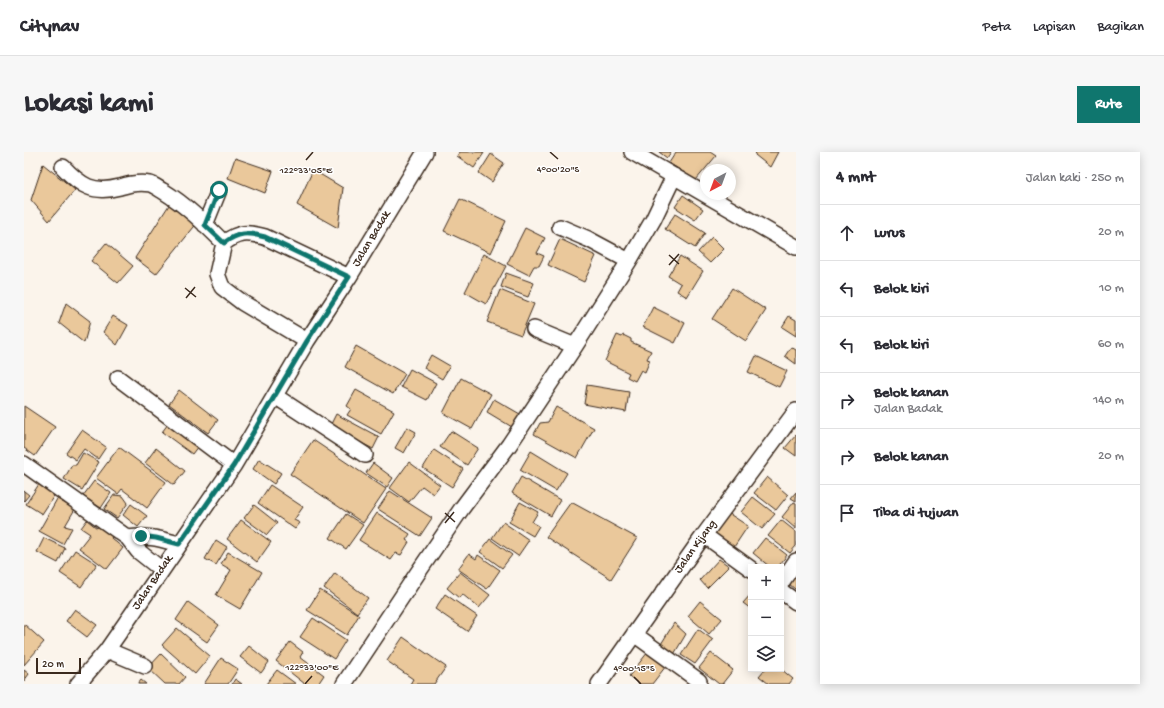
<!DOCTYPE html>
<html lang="id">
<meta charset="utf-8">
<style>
body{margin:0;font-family:"Gochi Hand",sans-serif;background:#f7f7f7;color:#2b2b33}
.controls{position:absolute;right:12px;bottom:12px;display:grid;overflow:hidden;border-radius:0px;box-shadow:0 2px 10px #0003}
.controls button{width:36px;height:36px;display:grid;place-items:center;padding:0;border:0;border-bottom:1px solid #e1e1e2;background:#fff;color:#2b2b33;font:20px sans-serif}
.compass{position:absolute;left:676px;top:12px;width:36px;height:36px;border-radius:50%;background:#fff;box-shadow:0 2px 10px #0003;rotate:221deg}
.scale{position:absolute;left:12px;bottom:10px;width:45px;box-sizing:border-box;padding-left:4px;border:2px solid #3b2a1e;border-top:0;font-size:11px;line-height:14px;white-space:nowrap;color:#3b2a1e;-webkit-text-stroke:3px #fff;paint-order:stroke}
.stop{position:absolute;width:12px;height:12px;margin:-9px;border:3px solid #0f766e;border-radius:50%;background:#fff}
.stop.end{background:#0f766e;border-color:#fff;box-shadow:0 1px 4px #0008}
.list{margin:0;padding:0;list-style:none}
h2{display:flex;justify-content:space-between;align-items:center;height:52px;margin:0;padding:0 16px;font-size:17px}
h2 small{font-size:13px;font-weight:400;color:#7c7c81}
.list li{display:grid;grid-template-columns:26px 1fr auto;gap:12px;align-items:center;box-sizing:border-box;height:56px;padding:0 16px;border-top:1px solid #e1e1e2}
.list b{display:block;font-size:15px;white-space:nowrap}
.list p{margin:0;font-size:13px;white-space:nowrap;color:#7c7c81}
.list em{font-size:13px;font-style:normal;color:#7c7c81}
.icon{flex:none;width:22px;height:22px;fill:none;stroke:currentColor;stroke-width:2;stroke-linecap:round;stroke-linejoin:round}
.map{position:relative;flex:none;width:772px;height:532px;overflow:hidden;border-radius:0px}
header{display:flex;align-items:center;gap:24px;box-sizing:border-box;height:56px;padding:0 20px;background:#fff;border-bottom:1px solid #e1e1e2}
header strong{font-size:19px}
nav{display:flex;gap:22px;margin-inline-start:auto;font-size:14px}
.intro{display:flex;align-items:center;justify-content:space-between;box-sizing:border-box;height:96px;padding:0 24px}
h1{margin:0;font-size:28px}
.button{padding:10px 18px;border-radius:0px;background:#0f766e;color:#fff;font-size:14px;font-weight:700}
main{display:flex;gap:24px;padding:0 24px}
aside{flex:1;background:#fff;border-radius:0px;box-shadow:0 2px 10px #0003}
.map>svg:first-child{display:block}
.building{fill:#eac89b;stroke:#3b2a1e}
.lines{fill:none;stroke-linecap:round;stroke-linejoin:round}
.minor-casing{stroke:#3b2a1e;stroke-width:18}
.minor{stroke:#fff;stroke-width:15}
.route{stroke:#0f766e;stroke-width:5}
.ticks{fill:none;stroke:#3b2a1e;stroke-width:1.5}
.labels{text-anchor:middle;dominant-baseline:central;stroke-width:3;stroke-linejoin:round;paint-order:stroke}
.street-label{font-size:12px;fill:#3b2a1e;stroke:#fff}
.ticks-label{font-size:10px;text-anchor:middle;fill:#3b2a1e;stroke:#fff;stroke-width:3;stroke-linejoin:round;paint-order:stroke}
</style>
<header>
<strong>Citynav</strong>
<nav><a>Peta</a><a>Lapisan</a><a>Bagikan</a></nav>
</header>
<div class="intro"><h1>Lokasi kami</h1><a class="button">Rute</a></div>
<main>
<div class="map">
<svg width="772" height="532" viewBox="0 0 772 532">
<rect width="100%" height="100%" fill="#fbf4eb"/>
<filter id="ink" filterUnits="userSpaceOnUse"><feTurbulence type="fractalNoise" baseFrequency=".025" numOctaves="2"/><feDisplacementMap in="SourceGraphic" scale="8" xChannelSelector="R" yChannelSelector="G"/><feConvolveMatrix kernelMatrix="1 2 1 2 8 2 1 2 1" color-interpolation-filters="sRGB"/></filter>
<g filter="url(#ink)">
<path class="building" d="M436,0H458L460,1L450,16L433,4Z
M635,0H647L643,6Z
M652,0H686L692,4L672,28L645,11Z
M732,0H754L746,15L731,3Z
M467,2L480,11L468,30L455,21Z
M211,6L249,19L241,41L204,26Z
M19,12L51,38L25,69L7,48Z
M289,18L319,36L314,76L273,53Z
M659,43L679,57L671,68L651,55Z
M436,47L482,69L467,101L420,79Z
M145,53L174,70L132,122L111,106Z
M651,62L681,81L671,96L641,77Z
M501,76L521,86L513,101L520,104L515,114H510L505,123L483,112Z
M688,85L700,97L686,111L674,100Z
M536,87L572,104L560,130L524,113Z
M82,91L109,114L94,131L67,109Z
M460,102L482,114L462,152L441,140Z
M656,104L679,119L663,145L653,139L657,132L644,124Z
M482,121L510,131L504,145L477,135Z
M708,136L742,158L722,189L688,167Z
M476,138L510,152L497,183L463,170Z
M42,151L66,169L60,191L35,171Z
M629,155L661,171L651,191L619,175Z
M89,164L104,173L93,193L79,180Z
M765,164L772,168V184L758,175Z
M593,183L598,185L599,183L607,187V190L627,199L623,207L626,208L621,220L617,218L611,229L603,225L605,221L581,209Z
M332,194L381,222L369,242L321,215Z
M767,195L772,198V212L761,204Z
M407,203L426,214L418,227L400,216Z
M732,204L763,219L755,235L724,220Z
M386,217L412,231L403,248L377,235Z
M437,226L467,242L448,277L419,261Z
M563,233L605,240L602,260L560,252Z
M155,238L194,268L184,281L145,252Z
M332,238L370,259L357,282L323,263L327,257L323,254Z
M470,247L496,262L488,275L463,260Z
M0,254L31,275L11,304L0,296Z
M532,255L570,276L553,306L510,282L516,271L524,270Z
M312,262L355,285L349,297L306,274Z
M147,268L177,290L168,302L138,280Z
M383,275L392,280L380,301L371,296Z
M58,278L82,295L74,307L60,297L52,308L42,301Z
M427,279L454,296L443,313L416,295Z
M772,283V304L761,296Z
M289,288L362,337L339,371L266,322Z
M95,295L142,330L123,356L98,337L94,342L72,326Z
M132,296L161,319L150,333L121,311Z
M410,298L439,317L428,335L399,316Z
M507,299L543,321L532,339L496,318Z
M59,301L75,310L58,338L40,327L48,313H52Z
M235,307L257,321L250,332L229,317Z
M385,310L416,333L409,342L398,334L385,350L366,336Z
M349,311L369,326L363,335L342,321Z
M497,325L536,348L527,364L488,341Z
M743,325L764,343L752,358L730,341Z
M17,329L33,339L18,362L2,352Z
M70,329L87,341L77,356L59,344Z
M246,333L279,355L270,368L276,371L271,377L234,351Z
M0,339L5,343L0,349Z
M366,339L408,366L396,384L354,357Z
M772,340V349L767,346Z
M90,343L99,344L104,351L93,366L80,357Z
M729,345L751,362L738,377L717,360Z
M33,347L51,357L41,374L48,376L39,392L15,379Z
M496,350L514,360L508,370L515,374L509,384L485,370Z
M547,350L613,386L587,427L522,385Z
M770,350L772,351V377L758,365Z
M107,352L123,364L114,375L99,363Z
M230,353L253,371L243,383L220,366Z
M353,361L386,382L382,388L385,390L377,403L372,401L367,408L335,388Z
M704,361L724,374L710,395L690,382Z
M322,362L339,373L322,397L306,386Z
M63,368L73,376L78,369L92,380L87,386L99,396L83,417L55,396L66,382L57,376Z
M217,368L247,390L233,410L203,387Z
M757,368L772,380V394L766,401L744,384Z
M479,370L505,388L494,404L468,386Z
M20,386L41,396L34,411L13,400Z
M741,386L763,403L754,415H746L729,401Z
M466,387L488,403L478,416L456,400Z
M192,388L203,395L192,413L181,407Z
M51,398L73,412L57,435L36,421Z
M204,400L238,420L216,457L192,443L207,418L197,412Z
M445,402L452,407L454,403L476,418L463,437L434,417Z
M695,407L705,414L683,436L676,428Z
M436,420L466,443L455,456L438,442L435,446L423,436Z
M311,421L344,446L333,461L300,436Z
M772,421V438L764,431Z
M296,438L335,463L323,483L283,458Z
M421,442L453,464L443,479L411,457Z
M727,442V457L719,451Z
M676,449L698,467L685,482L664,464Z
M164,450L195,473L183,490L152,468Z
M51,457L73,473L63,485L42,469Z
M289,466L322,488L310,507L276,485Z
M650,471L662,482L649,504L634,497Z
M0,472L20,490L0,513Z
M153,476L186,504L171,522L138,493Z
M674,477L689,488L671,512L657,503Z
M379,485L422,515L410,532H386L389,527L363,509Z
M266,490L279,500L276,505L300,523L294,532H281L252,509Z
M225,494L245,510L237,521L216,505Z
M624,500L642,514L628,532H615L605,524Z
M687,501L709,518L698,532H695L675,516Z
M137,502L161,525L155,532H141L124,516Z
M197,506L214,517L204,532H180Z
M741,517H757L769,527L765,532H745L735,524Z
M0,518L5,522L0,529Z
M253,518L272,532H242Z
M211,527L218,532H208Z
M117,528L122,532H114Z"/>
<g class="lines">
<defs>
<path id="minor" d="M608,0L772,95
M39,15C57,34 69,42 96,35C105,32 116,30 126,32C130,33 135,37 139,39C162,53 181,72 200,91C214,80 224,80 241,85L325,125
M181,73L195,38
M536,75L564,87L605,109
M200,91L193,122L198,135L219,151L283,189
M510,177L551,194
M94,226L210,313
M251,244L341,303
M0,312L104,386C125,383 136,387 155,392
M680,383L727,417
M104,386L114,399L138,418
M757,431L772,409
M757,439L772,450
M610,482L675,529
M83,498L121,514
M54,532L83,498L108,462L210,313L283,189L325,125L401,0
M320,532L393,422L438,356L485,293L551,194L605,109L629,68L650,24
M575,532L680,383L772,259"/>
</defs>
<use href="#minor" class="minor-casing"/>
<use href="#minor" class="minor"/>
</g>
</g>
<g class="lines" filter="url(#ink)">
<path class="route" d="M117,384L132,386L155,392L210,313L283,189L325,125L241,85C224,80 214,80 200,91L181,73L195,38"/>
</g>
<path class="ticks" d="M526,0L534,7M282,8L289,0M645,103L655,112M645,113L655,102M161,136L172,145M162,146L171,135M421,361L431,370M421,371L430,360M610,525L617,532M281,532L288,524"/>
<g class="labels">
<g class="street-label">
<text transform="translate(348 87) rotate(-59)">Jalan Badak</text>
<text transform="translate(672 395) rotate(-54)">Jalan Kijang</text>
<text transform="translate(129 431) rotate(-56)">Jalan Badak</text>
</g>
</g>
<g class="ticks-label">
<text x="534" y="20">4°00'20"S</text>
<text x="282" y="21">122°33'05"E</text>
<text x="288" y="518">122°33'00"E</text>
<text x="610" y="519">4°00'15"S</text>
</g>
</svg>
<div class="controls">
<button>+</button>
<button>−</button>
<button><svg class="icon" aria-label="layers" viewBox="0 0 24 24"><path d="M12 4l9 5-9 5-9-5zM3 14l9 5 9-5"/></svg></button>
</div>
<svg class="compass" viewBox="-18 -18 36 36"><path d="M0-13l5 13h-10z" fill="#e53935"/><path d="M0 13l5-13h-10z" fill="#7c7c81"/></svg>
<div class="scale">20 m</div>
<div class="stop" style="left:195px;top:38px"></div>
<div class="stop end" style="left:117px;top:384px"></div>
</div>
<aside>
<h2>4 mnt<small>Jalan kaki · 250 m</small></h2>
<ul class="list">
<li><svg class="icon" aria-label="ahead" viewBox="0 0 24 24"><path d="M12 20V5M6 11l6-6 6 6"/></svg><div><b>Lurus</b></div><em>20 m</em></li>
<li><svg class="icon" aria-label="left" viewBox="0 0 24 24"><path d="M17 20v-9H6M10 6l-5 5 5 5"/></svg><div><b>Belok kiri</b></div><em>10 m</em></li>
<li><svg class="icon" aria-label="left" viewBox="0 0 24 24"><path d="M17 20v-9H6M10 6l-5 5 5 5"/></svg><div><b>Belok kiri</b></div><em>60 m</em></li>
<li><svg class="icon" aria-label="right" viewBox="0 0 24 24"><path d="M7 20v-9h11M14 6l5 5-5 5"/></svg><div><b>Belok kanan</b><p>Jalan Badak</p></div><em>140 m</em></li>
<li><svg class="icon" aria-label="right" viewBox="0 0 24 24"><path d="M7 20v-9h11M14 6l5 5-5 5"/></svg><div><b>Belok kanan</b></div><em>20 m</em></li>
<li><svg class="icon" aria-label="arrive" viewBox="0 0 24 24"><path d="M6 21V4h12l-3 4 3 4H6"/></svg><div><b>Tiba di tujuan</b></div></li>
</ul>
</aside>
</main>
